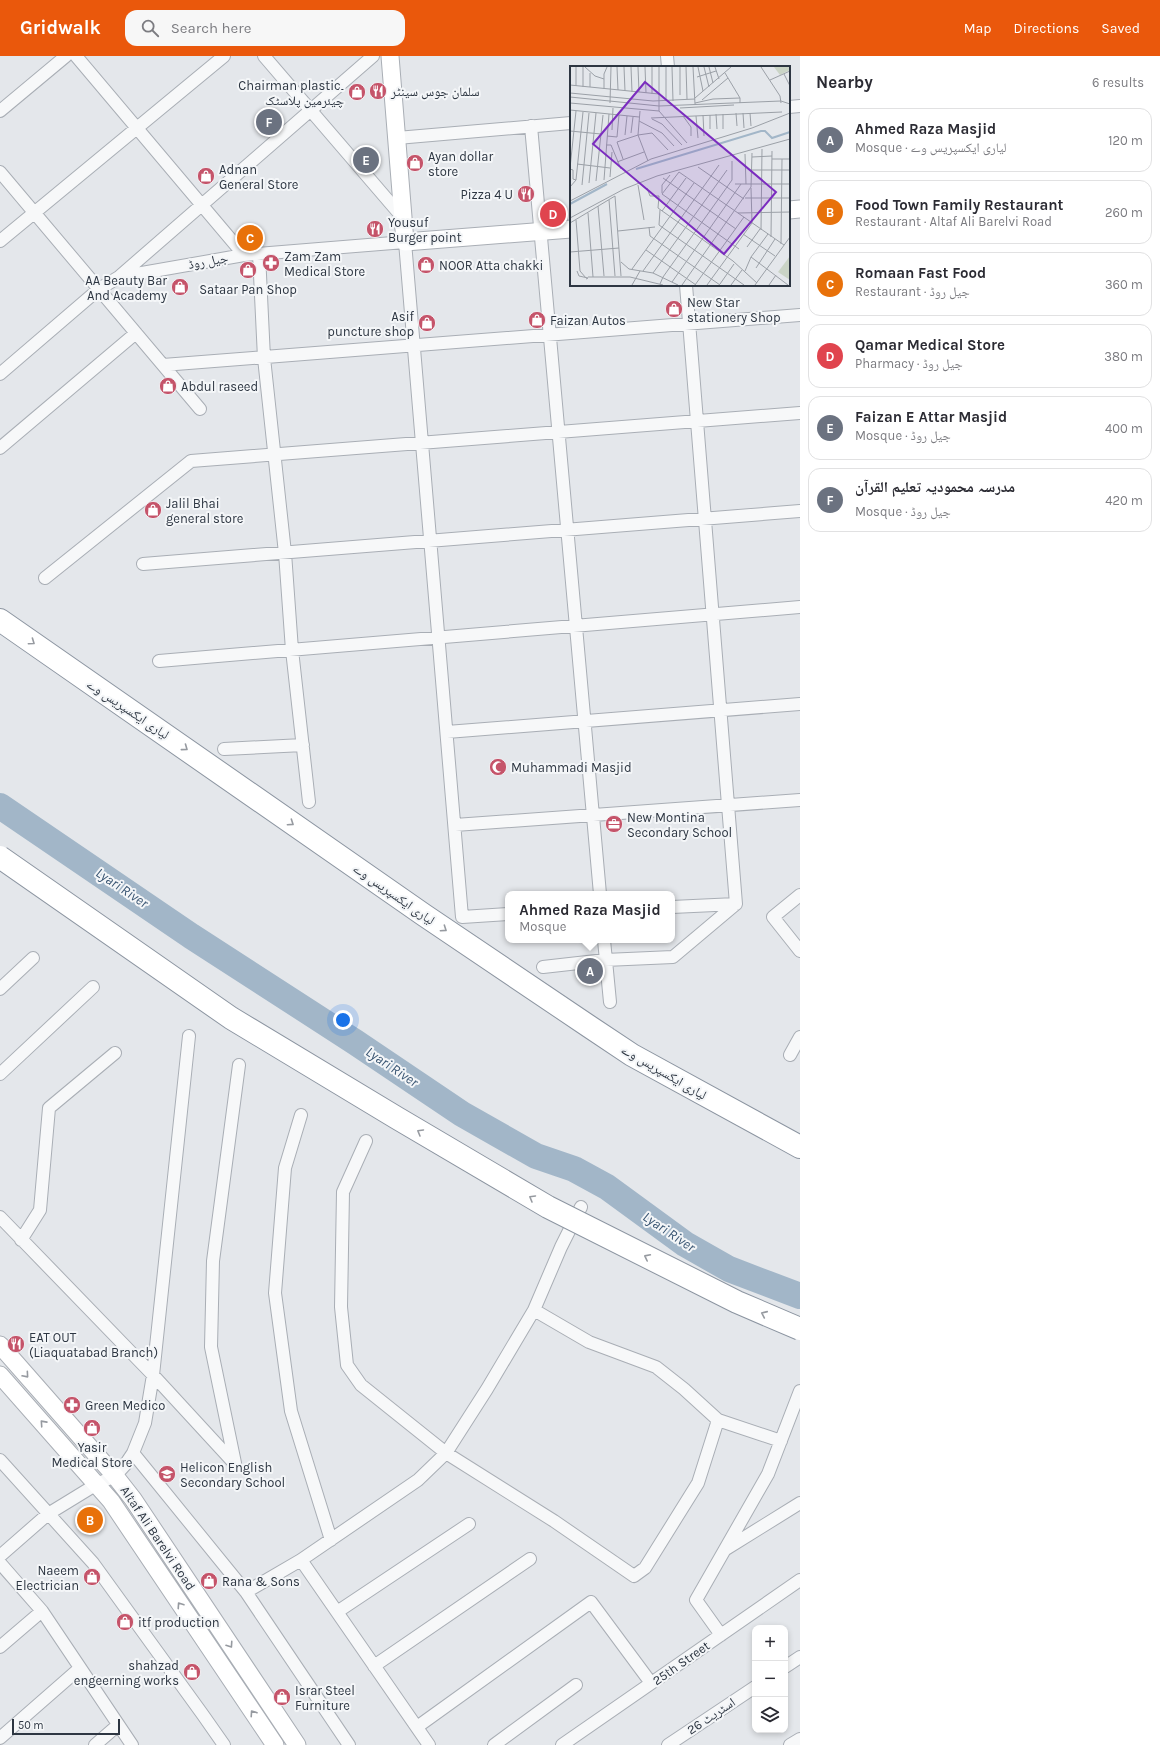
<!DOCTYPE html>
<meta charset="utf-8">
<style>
body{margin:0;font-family:Karla,"Noto Naskh Arabic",sans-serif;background:#f7f7f7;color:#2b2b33}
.controls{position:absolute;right:12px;bottom:12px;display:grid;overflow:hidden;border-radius:8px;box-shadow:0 2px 6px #0003}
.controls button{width:36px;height:36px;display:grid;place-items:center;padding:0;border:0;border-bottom:1px solid #e1e1e2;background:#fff;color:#2b2b33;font:20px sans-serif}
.scale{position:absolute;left:12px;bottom:10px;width:108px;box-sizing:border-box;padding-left:4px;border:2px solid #2d3642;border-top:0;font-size:11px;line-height:14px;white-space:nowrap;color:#2d3642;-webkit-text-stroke:3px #f4f6f8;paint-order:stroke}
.you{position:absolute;left:343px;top:964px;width:14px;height:14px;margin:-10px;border:3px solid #fff;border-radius:50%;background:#1a73e8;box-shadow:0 0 0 6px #1a73e833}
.badge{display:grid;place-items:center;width:26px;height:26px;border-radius:50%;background:#ea580c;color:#fff;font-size:13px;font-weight:700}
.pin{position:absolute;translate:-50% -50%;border:2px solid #fff;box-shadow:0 1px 4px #0006}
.popup{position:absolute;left:505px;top:835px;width:170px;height:52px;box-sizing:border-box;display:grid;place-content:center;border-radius:8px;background:#fff;filter:drop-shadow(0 1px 3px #0005);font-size:13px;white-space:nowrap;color:#7c7c81}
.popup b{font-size:15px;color:#2b2b33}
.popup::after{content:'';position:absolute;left:50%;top:100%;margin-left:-8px;border:8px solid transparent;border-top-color:#fff}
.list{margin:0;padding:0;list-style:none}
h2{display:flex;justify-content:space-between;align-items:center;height:52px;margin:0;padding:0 16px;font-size:17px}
h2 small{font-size:13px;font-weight:400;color:#7c7c81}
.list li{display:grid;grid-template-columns:26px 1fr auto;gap:12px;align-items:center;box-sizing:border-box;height:64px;margin:0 8px 8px;padding:0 8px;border:1px solid #e1e1e2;border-radius:12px}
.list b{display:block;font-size:15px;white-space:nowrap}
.list p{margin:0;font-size:13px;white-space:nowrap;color:#7c7c81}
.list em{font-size:13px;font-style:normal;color:#7c7c81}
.icon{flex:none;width:22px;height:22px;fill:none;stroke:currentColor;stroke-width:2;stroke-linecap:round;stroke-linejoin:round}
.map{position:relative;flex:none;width:800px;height:1689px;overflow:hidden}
header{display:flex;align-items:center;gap:24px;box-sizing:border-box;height:56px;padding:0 20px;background:#ea580c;color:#fff}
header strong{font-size:19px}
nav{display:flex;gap:22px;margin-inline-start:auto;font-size:14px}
.search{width:280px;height:36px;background:#f7f7f7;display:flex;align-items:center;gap:10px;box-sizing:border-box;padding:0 14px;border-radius:12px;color:#7c7c81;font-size:15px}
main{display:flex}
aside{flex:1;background:#fff}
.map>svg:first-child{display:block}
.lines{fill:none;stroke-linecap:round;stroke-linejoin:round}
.river{stroke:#a2b6c8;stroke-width:26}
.street-casing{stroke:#a9aeb5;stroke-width:14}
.secondary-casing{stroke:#a9aeb5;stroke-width:19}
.highway-casing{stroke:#8c95a1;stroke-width:24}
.street{stroke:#f7f8f9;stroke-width:12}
.secondary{stroke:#fff;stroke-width:17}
.highway{stroke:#fff;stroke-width:22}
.highway-bridge-casing{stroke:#8c95a1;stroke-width:24;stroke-linecap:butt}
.highway-bridge{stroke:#fff;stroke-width:22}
.oneway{stroke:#969aa0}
.labels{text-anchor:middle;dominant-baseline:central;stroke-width:4;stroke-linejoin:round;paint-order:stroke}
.poi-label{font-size:13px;fill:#2d3642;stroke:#f4f6f8;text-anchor:start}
.street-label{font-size:13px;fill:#2d3642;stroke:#f4f6f8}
.water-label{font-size:14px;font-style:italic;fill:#3a5673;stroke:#f4f6f8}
.inset-river{fill:none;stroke:#a2b6c8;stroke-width:2}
.inset-road{fill:none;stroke:#9ba0a7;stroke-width:1}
.view{fill:#7b2cbf;fill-opacity:0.15;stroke:#7b2cbf;stroke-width:2}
.inset-edge{fill:none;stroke:#2d3642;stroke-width:2}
</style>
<header>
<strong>Gridwalk</strong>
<div class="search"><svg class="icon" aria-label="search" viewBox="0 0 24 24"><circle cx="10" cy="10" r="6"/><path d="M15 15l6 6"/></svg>Search here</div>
<nav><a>Map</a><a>Directions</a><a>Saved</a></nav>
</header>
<main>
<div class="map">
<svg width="800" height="1689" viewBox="0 0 800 1689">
<rect width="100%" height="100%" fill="#e4e7eb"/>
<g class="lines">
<path class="river" d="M0,750L191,880L355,986L462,1058L536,1100L574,1113L607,1131L685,1188L729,1213L800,1240"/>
<defs>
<path id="street" d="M76,0L244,199
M264,0L404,163
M667,0L668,11
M789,51L800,50
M0,55L66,0
M531,70L600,838
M397,82L571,67
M0,116L200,353
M0,185L224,0
M259,198L264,302L285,497L292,594L309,746
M120,220L373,0
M686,229L736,848
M163,309L800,259
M0,318L99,233L119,221L244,199L405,186L462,861L508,858
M0,392L136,277
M143,508L800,455
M45,522L191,405L800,357
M159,605L800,551
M447,676L800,648
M224,693L303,689
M455,769L800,744
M800,839L773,861L800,895
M672,851L736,848
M604,884L610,946
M543,911L605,904L673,901L736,848
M0,933L33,902
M790,999L800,981
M0,1018L93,931
M301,1059L285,1112L275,1237L291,1355L331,1484
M366,1085L343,1136L341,1251L347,1309L361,1329L446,1397L554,1465L634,1520L645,1512L698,1427L718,1364
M0,1161L153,1319L234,1407
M21,1184L40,1154L49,1052L115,997
M534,1254L589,1286L656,1311L684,1333L718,1364L781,1385
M133,1397L246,1536L349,1689
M0,1404L93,1507L203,1659L224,1689
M235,1407L211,1291L213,1205L239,1009
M726,1493L800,1447
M0,1500L48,1458L97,1428L115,1420L125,1409L133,1397L145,1367L153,1319L189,980
M301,1504L429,1689
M0,1507L42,1555L132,1689
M246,1536L301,1504L418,1424L446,1397L487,1333L534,1254L561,1191L581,1151
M337,1556L469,1468
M721,1579L696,1544L768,1418L800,1335
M0,1591L42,1555
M374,1610L530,1503
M785,1611L800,1601
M417,1671L591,1546L651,1627
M0,1682L80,1612
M95,1689L118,1669
M494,1689L576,1629
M562,1689L800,1524
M668,1689L755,1631
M790,1689L800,1683"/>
<path id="secondary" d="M390,0L405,186L571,173
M789,154L800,153
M0,1289L115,1420L133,1443L297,1689
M0,1319L111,1445L275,1689"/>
<path id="highway" d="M0,564L424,859L590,971L632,999L800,1091"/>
</defs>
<use href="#street" class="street-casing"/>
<use href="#secondary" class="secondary-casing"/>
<use href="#highway" class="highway-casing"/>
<use href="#street" class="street"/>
<use href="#secondary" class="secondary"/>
<use href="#highway" class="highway"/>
<defs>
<path id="highway-bridge" d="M0,801L231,962L397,1062L548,1151L737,1246L800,1273"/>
</defs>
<use href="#highway-bridge" class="highway-bridge-casing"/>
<use href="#highway-bridge" class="highway-bridge"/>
</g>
<defs><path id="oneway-chevron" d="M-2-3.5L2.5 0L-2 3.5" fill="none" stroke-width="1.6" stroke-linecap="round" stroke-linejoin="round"/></defs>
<g class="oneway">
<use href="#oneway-chevron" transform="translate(32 586) rotate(35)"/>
<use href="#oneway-chevron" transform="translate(185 692) rotate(36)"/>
<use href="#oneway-chevron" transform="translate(291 767) rotate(34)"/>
<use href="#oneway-chevron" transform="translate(444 873) rotate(34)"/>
<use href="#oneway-chevron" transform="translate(420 1076) rotate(-150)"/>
<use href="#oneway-chevron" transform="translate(532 1142) rotate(-150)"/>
<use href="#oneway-chevron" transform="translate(647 1201) rotate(-153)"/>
<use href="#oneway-chevron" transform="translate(764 1258) rotate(-156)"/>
<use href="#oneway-chevron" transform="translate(26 1319) rotate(49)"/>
<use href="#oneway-chevron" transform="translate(43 1367) rotate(-132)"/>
<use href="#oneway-chevron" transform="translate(180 1549) rotate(-124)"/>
<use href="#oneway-chevron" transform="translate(230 1589) rotate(56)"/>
<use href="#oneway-chevron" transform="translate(253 1657) rotate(-124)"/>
</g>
<defs>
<symbol id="restaurant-disc" viewBox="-11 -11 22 22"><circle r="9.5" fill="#c5546a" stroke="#f4f6f8"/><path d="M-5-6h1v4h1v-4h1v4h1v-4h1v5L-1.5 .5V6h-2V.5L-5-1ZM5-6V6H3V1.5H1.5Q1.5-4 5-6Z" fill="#fff"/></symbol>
<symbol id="shop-disc" viewBox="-11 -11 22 22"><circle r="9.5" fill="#c5546a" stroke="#f4f6f8"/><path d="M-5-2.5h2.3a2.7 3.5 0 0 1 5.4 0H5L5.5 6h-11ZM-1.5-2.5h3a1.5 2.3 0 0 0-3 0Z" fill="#fff"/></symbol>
<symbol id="pharmacy-disc" viewBox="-11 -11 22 22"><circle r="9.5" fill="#c5546a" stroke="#f4f6f8"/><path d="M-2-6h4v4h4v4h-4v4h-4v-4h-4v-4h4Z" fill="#fff"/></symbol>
<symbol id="mosque-disc" viewBox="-11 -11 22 22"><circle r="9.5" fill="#c5546a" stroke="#f4f6f8"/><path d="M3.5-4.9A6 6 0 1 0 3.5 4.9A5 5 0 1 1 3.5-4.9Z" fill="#fff"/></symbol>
<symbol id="office-disc" viewBox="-11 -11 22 22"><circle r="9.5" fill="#c5546a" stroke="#f4f6f8"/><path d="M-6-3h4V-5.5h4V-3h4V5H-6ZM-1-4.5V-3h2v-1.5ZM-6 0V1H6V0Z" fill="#fff"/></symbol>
<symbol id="school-disc" viewBox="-11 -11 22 22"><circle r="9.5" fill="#c5546a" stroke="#f4f6f8"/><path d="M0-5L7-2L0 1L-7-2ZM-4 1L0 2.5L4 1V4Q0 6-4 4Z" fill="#fff"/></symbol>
</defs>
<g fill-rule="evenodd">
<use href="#restaurant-disc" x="368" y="25" width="20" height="20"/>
<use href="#shop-disc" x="347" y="26" width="20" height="20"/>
<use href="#shop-disc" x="405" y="97" width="20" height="20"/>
<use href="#shop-disc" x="196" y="110" width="20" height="20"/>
<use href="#restaurant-disc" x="516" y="128" width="20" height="20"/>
<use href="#restaurant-disc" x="365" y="163" width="20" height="20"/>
<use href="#pharmacy-disc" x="261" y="197" width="20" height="20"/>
<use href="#shop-disc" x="416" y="199" width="20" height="20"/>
<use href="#shop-disc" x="238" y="204" width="20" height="20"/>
<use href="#shop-disc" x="170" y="221" width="20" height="20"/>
<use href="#shop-disc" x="664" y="243" width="20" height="20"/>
<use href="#shop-disc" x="527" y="254" width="20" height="20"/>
<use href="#shop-disc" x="417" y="257" width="20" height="20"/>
<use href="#shop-disc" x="158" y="320" width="20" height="20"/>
<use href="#shop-disc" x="143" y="444" width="20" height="20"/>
<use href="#mosque-disc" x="488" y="701" width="20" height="20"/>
<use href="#office-disc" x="604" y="758" width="20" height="20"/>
<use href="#restaurant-disc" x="6" y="1278" width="20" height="20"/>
<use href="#pharmacy-disc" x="62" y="1339" width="20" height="20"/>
<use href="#shop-disc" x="82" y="1362" width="20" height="20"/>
<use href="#school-disc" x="157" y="1408" width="20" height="20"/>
<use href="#shop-disc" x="82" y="1511" width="20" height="20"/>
<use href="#shop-disc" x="199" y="1515" width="20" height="20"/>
<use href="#shop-disc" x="115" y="1556" width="20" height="20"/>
<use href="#shop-disc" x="182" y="1606" width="20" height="20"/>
<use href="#shop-disc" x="272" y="1631" width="20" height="20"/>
</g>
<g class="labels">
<g class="poi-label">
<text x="344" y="29" text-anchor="end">Chairman plastic۔<tspan x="344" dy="15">چیئرمین پلاسٹک</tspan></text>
<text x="391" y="35">سلمان جوس سینٹر</text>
<text x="428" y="100">Ayan dollar<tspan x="428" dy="15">store</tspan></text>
<text x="219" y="113">Adnan<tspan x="219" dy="15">General Store</tspan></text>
<text x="513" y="138" text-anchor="end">Pizza 4 U</text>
<text x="388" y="166">Yousuf<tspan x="388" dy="15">Burger point</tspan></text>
<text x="284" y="200">Zam Zam<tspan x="284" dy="15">Medical Store</tspan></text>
<text x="439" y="209">NOOR Atta chakki</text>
<text x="167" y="224" text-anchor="end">AA Beauty Bar<tspan x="167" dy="15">And Academy</tspan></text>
<text x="248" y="233" text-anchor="middle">Sataar Pan Shop</text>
<text x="687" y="246">New Star<tspan x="687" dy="15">stationery Shop</tspan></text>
<text x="414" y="260" text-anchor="end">Asif<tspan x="414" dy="15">puncture shop</tspan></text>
<text x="550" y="264">Faizan Autos</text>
<text x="181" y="330">Abdul raseed</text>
<text x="166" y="447">Jalil Bhai<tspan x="166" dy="15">general store</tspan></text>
<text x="511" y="711">Muhammadi Masjid</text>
<text x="627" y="761">New Montina<tspan x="627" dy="15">Secondary School</tspan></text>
<text x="29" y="1281">EAT OUT<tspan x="29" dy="15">(Liaquatabad Branch)</tspan></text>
<text x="85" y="1349">Green Medico</text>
<text x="92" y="1391" text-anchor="middle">Yasir<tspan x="92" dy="15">Medical Store</tspan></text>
<text x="180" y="1411">Helicon English<tspan x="180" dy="15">Secondary School</tspan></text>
<text x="79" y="1514" text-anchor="end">Naeem<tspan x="79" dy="15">Electrician</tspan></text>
<text x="222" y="1525">Rana &amp; Sons</text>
<text x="138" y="1566">itf production</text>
<text x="179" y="1609" text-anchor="end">shahzad<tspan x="179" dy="15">engeerning works</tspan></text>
<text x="295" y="1634">Israr Steel<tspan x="295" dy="15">Furniture</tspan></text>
</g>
<g class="street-label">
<text transform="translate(208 205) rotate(-10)">جیل روڈ</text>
<text transform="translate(128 653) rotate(34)">لیاری ایکسپریس وے</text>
<text transform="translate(394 838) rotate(35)">لیاری ایکسپریس وے</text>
<text transform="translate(664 1016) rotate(30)">لیاری ایکسپریس وے</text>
<text transform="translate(158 1482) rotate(56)">Altaf Ali Barelvi Road</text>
<text transform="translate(681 1607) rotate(-35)">25th Street</text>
<text transform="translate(711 1660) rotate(-34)">اسٹریٹ 26</text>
</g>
<g class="water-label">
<text transform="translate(122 832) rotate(34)">Lyari River</text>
<text transform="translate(392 1011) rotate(34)">Lyari River</text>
<text transform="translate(669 1176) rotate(34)">Lyari River</text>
</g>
</g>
<g transform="translate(570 10)">
<rect width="220" height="220" fill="#e4e7eb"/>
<path d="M204,1H220V4L210,9ZM220,190V214L208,206Z" fill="#cad4c6"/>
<path class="inset-river" d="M66,103L191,65H195L202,72L220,66M0,138L37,118"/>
<path class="inset-road" d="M6,1V20M13,1V21M15,1L25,10L34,13M47,1L48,24M54,1L55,25M61,1L62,26M68,1L69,26M75,1L76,27M82,1V28M89,1V45L117,77M96,1V34M102,1L103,35M110,1V29M116,1L117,33M123,1L125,38M128,1L133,25M134,1L139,21M139,1L143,17M145,1L149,13M191,1L210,30L211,37M20,7V21M155,7L170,32V37M214,8L220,20M127,11L146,5M200,14L220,5M0,19L89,28M34,23V8L37,1M0,27L83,35L125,33M0,31L89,40L211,35L220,38M125,32L161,1M132,34L158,12M0,37L89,45M40,37L41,1M125,37L143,33L170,32M110,42L164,39M0,44L69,51M70,45L68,69L78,95M166,47L167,60M173,47L174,62M180,47L181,60M146,48L147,63M153,48V63M133,49L134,70M140,49V63M113,50L121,61V70M126,50L128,72M81,52L212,46M82,53L92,58L112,79M69,55L92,67L104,80M42,64L43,42M0,65L31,68M61,67L63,51M55,69L57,50M37,70L47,71L49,49M36,79H41L51,103M175,88L176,118M182,91L202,90M53,93L47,76L68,69L82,67L98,84M202,93H220M47,96L74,86M7,98L40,102M128,101L174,133M0,102L6,45M0,103L3,104V113L6,114M181,104H220M40,111L42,86M93,112L166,163M34,114L39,48M26,115L33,49M19,117L26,47M165,118H220M12,119L19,47M68,119L74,154M0,121L6,114L13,46M77,122L80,130H89L88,142L163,195L187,217M92,127V119L100,109M92,128L109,106L214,179M92,128L169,183M175,132H220M39,134L45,210M0,135L81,93L182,62L220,47M28,140L34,210M90,144L89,159L174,219M92,145L116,112M18,147L23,211M168,147L220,146M0,152L54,123L87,110L220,73M6,154L10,205L16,212M0,157L45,130L51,210M79,161L80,170L150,219M191,164L192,83M48,165L85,161M173,168L205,190M201,171L202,85M211,178L212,93M177,181L190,163M76,184L126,219M0,186L49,182M181,191L218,219M51,196L59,203L83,207L108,219M186,202L205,173M62,203L124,117M7,205L9,210L18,212L16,213M73,205L149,99M175,205L181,191L198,168M83,207L157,104M18,211H60L93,219M102,216L171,118M90,218L93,211L162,114V95M150,218L164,198M62,219L70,205M112,219L181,121L182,87M125,219L174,151M137,219L182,157L181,122M161,219L172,204M185,219L220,171M199,219L206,209"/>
<path class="view" d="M75,16L206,126L154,188L23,78Z"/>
<rect width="220" height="220" class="inset-edge"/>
</g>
</svg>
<div class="controls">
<button>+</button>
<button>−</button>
<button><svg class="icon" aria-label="layers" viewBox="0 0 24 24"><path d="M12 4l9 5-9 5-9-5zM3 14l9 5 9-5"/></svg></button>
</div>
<div class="scale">50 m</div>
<div class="you"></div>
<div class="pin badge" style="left:590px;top:915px;background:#6b7280">A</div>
<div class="popup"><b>Ahmed Raza Masjid</b>Mosque</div>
<div class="pin badge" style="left:90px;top:1464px;background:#e8710a">B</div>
<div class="pin badge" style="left:250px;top:182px;background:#e8710a">C</div>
<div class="pin badge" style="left:553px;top:158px;background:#e0444e">D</div>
<div class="pin badge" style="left:366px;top:104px;background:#6b7280">E</div>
<div class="pin badge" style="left:269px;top:66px;background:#6b7280">F</div>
</div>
<aside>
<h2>Nearby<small>6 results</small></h2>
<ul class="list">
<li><span class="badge" style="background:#6b7280">A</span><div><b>Ahmed Raza Masjid</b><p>Mosque · لیاری ایکسپریس وے</p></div><em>120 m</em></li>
<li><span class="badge" style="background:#e8710a">B</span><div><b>Food Town Family Restaurant</b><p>Restaurant · Altaf Ali Barelvi Road</p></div><em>260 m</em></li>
<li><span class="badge" style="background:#e8710a">C</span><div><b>Romaan Fast Food</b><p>Restaurant · جیل روڈ</p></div><em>360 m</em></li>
<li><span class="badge" style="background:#e0444e">D</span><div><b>Qamar Medical Store</b><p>Pharmacy · جیل روڈ</p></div><em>380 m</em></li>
<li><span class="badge" style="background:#6b7280">E</span><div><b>Faizan E Attar Masjid</b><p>Mosque · جیل روڈ</p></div><em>400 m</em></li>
<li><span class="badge" style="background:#6b7280">F</span><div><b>مدرسہ محمودیہ تعلیم القرآن</b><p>Mosque · جیل روڈ</p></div><em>420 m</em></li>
</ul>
</aside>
</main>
